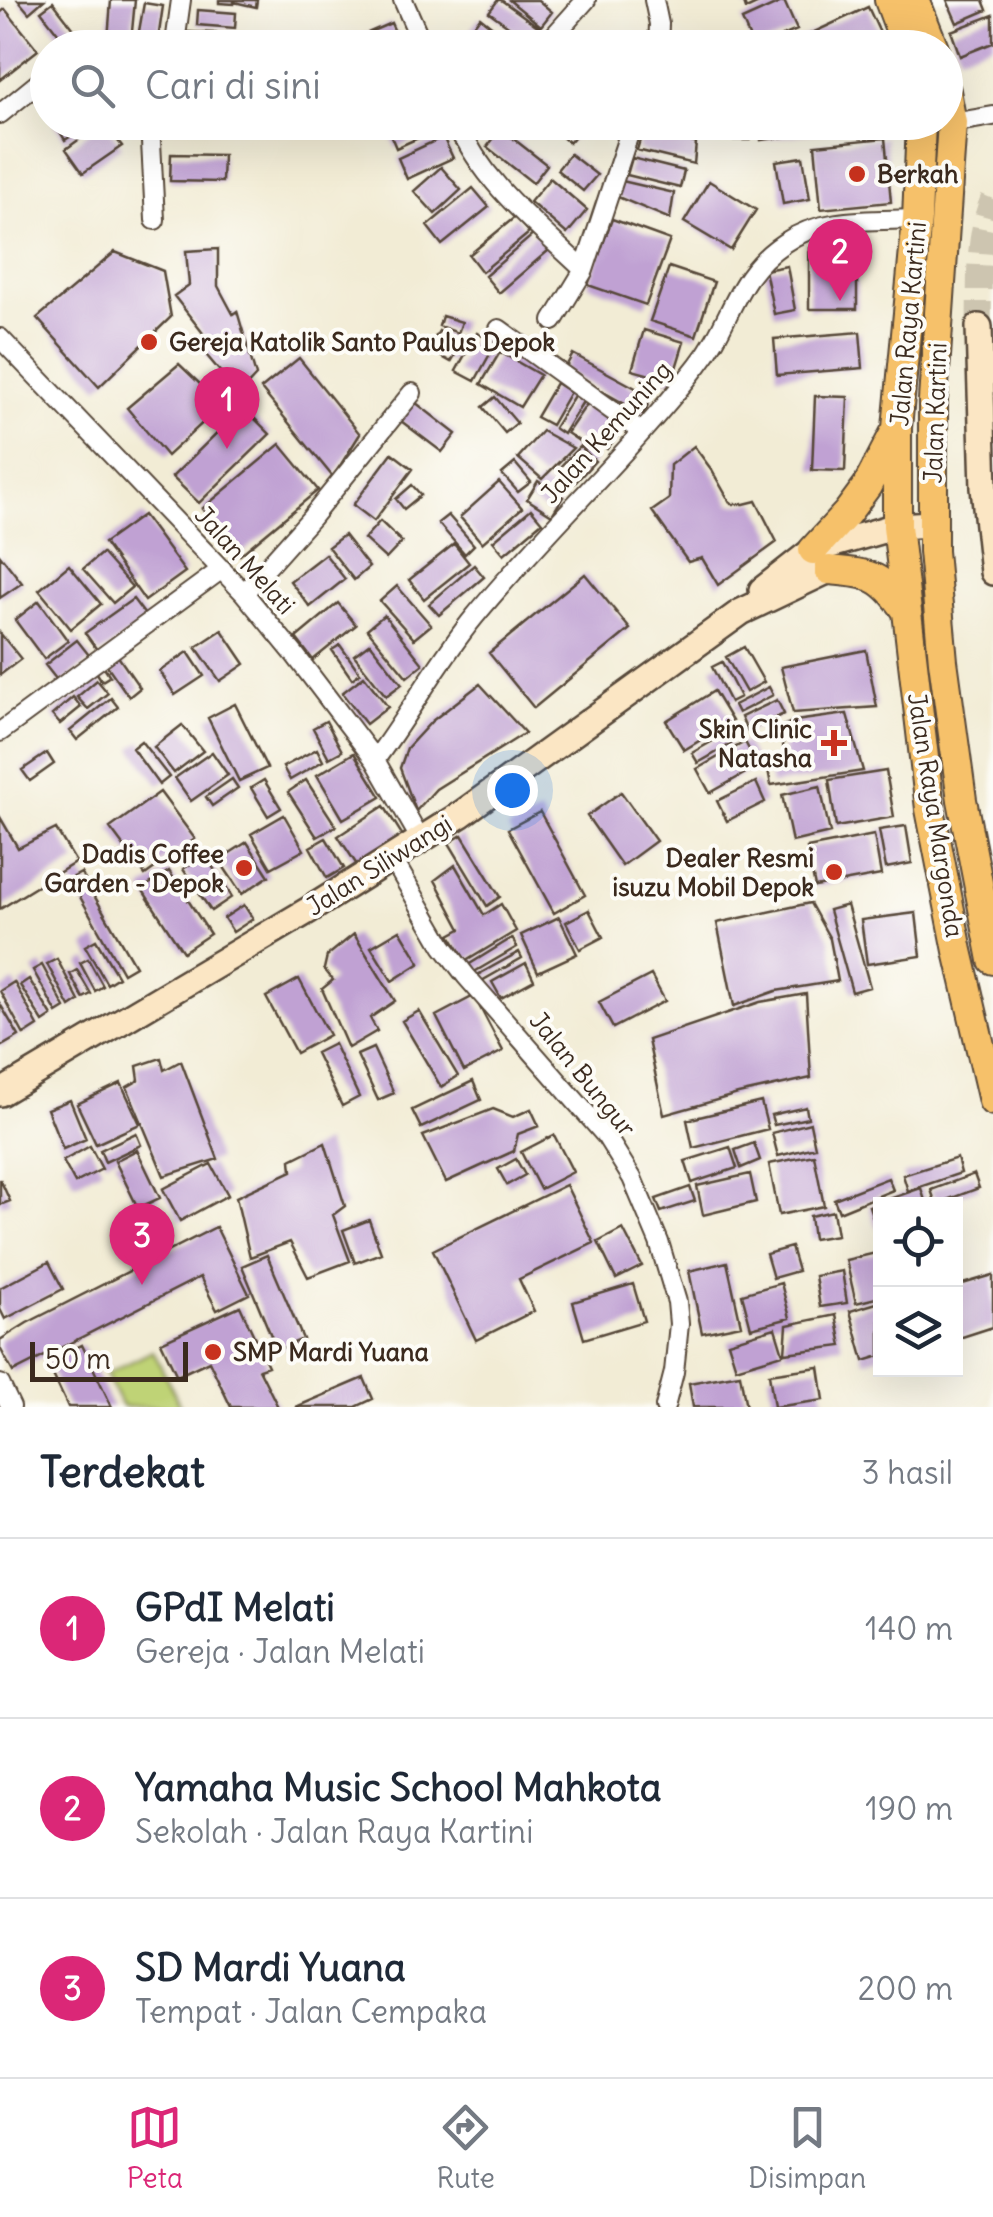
<!DOCTYPE html>
<html lang="id">
<meta charset="utf-8">
<style>
body{margin:0;font-family:Delius,sans-serif;background:#f2f2f3;color:#1f2937}
.controls{position:absolute;right:30px;bottom:30px;display:grid;overflow:hidden;border-radius:0px;box-shadow:0 10px 40px #0002}
.controls button{width:90px;height:90px;display:grid;place-items:center;padding:0;border:0;border-bottom:2px solid #e0e1e3;background:#fff;color:#1f2937;font:50px sans-serif}
.scale{position:absolute;left:30px;bottom:25px;width:158px;box-sizing:border-box;padding-left:10px;border:5px solid #3b2a1e;border-top:0;font-size:28px;line-height:35px;white-space:nowrap;color:#3b2a1e;-webkit-text-stroke:8px #fdfcf7;paint-order:stroke}
.you{position:absolute;left:512px;top:790px;width:35px;height:35px;margin:-25px;border:8px solid #fff;border-radius:50%;background:#1a73e8;box-shadow:0 0 0 15px #1a73e833}
.badge{display:grid;place-items:center;width:65px;height:65px;border-radius:50%;background:#db2777;color:#fff;font-size:32px;font-weight:700}
.pin{position:absolute;translate:-50% -82px;filter:drop-shadow(0 2px 5px #0008)}
.pin::after{content:'';position:absolute;top:52px;width:35px;height:30px;background:inherit;clip-path:polygon(0 0,100% 0,50% 100%)}
.list{margin:0;padding:0;list-style:none}
h2{display:flex;justify-content:space-between;align-items:center;height:130px;margin:0;padding:0 40px;font-size:42px}
h2 small{font-size:32px;font-weight:400;color:#747a83}
.list li{display:grid;grid-template-columns:65px 1fr auto;gap:30px;align-items:center;box-sizing:border-box;height:180px;padding:0 40px;border-top:2px solid #e0e1e3}
.list b{display:block;font-size:38px;white-space:nowrap}
.list p{margin:0;font-size:32px;white-space:nowrap;color:#747a83}
.list em{font-size:32px;font-style:normal;color:#747a83}
.icon{flex:none;width:55px;height:55px;fill:none;stroke:currentColor;stroke-width:2;stroke-linecap:round;stroke-linejoin:round}
.map{position:relative;flex:none;width:993px;height:1407px;overflow:hidden}
.search{position:absolute;background:#fff;box-shadow:0 10px 40px #0002;left:30px;right:30px;top:30px;height:110px;display:flex;align-items:center;gap:25px;box-sizing:border-box;padding:0 35px;border-radius:55px;color:#747a83;font-size:38px}
.sheet{height:670px;background:#fff}
nav{display:flex;justify-content:space-around;align-items:center;box-sizing:border-box;height:140px;border-top:2px solid #e0e1e3;background:#fff;font-size:28px;color:#747a83}
nav a{display:grid;justify-items:center;gap:5px}
nav .on{color:#db2777}
.map>svg:first-child{display:block}
.green{fill:#bfd376;stroke:#7d7e4a;stroke-width:2.5}
.building{fill:#c0a1d3}
.lines{fill:none;stroke-linecap:round;stroke-linejoin:round}
.secondary-tunnel{stroke:#cdc5b0;stroke-width:25;stroke-dasharray:25 12;stroke-linecap:butt}
.street-casing{stroke:#564739;stroke-width:22}
.secondary-casing{stroke:#564739;stroke-width:30}
.primary-casing{stroke:#564739;stroke-width:32}
.street{stroke:#fff;stroke-width:18}
.secondary{stroke:#fbe6c4;stroke-width:25}
.primary{stroke:#f6c16b;stroke-width:28}
.poi-dot{fill:#c8321e;stroke:#fdfcf7;stroke-width:4}
.labels{text-anchor:middle;dominant-baseline:central;stroke-width:8;stroke-linejoin:round;paint-order:stroke}
.poi-label{font-size:25px;font-weight:bold;fill:#3b2a1e;stroke:#fdfcf7;text-anchor:start}
.street-label{font-size:25px;fill:#3b2a1e;stroke:#fdfcf7}
</style>
<div class="map">
<svg width="993" height="1407" viewBox="0 0 993 1407">
<rect width="100%" height="100%" fill="#fdfcf7"/>
<filter id="ink" filterUnits="userSpaceOnUse"><feTurbulence type="fractalNoise" baseFrequency=".01" numOctaves="2"/><feDisplacementMap in="SourceGraphic" scale="20" xChannelSelector="R" yChannelSelector="G"/><feConvolveMatrix kernelMatrix="1 2 1 2 8 2 1 2 1" color-interpolation-filters="sRGB"/></filter>
<filter id="wash" filterUnits="userSpaceOnUse"><feTurbulence type="fractalNoise" baseFrequency=".0048" numOctaves="4" result="noise"/><feDisplacementMap in="SourceGraphic" scale="40" xChannelSelector="R" yChannelSelector="G"/><feGaussianBlur stdDeviation="2.25" result="paint"/><feColorMatrix in="noise" values="0 0 0 0 0 0 0 0 0 0 0 0 0 0 0 0 0 1.4 0 .05"/><feComposite in="paint" operator="in"/></filter>
<g filter="url(#wash)">
<rect width="100%" height="100%" fill="#f2ecd5"/>
<path class="green" d="M153,1351L181,1407H122L106,1374Z"/>
<g id="blocks">
<path class="building" d="M18,0H44L29,13Z
M111,0H135L131,42L108,40Z
M219,0H257L256,7L234,2V4L219,3Z
M498,0H501L543,30L533,44L489,12Z
M509,0H538L552,12L541,26Z
M743,0H765L746,9Z
M947,0H983L987,10L957,23Z
M784,1L797,30L754,48L742,20Z
M53,2L77,33L65,42L41,11Z
M144,3L163,6L158,40L138,37Z
M868,7L880,33L848,48H780Z
M5,9L38,50L0,80V13Z
M198,10L236,13L235,28L197,25Z
M993,15V43L960,56L951,31Z
M480,17L519,48H487L468,33Z
M391,23L400,43L389,48H351L349,41Z
M189,32L237,34L236,48H188Z
M580,32L602,48H569Z
M54,122H93L65,140Z
M103,122L122,146L83,173L66,149Z
M385,122H422L427,134L396,148Z
M545,122H576L582,128L569,143Z
M660,122H704L702,132L660,124Z
M722,122H750V140H722Z
M759,122H849L850,128L761,140Z
M861,122H890V131H861Z
M501,129L547,165L533,183L487,147Z
M643,130L696,143L694,164L637,150Z
M443,137L453,158L407,179L398,158Z
M885,138L891,202L821,209L815,145Z
M171,154L223,155L222,182L170,181Z
M570,154L597,175L583,191L557,170Z
M803,157L810,199L783,204L776,161Z
M632,158L684,171L680,188L627,175Z
M441,167L461,190L435,214L414,191Z
M550,178L587,210L567,234L530,202Z
M622,181L674,193L670,219L613,195Z
M709,181L756,210L731,250L684,222Z
M473,188L489,207L442,245L427,226Z
M515,217L529,233L482,272L469,255Z
M612,219L670,240L646,305L588,285Z
M535,233L549,250L499,293L485,276Z
M857,247V309H809V248Z
M218,249V286L233,314L237,311L256,376L239,394L197,344L206,337L174,296L189,285L186,251Z
M115,252L163,271L171,317L99,387L37,318Z
M787,266L795,310L774,314L765,270Z
M669,267L714,282L696,336L650,321Z
M442,316L462,322L458,333L439,326Z
M644,330L684,342L672,381L632,370Z
M439,331L461,345L451,362L428,349Z
M860,332L863,368L777,375L774,339Z
M477,333L496,343L475,381L456,371Z
M500,352L540,375L520,407L481,384Z
M573,354L652,397L643,414L564,370Z
M299,358L360,434L333,477L261,389Z
M179,364L222,405L167,456L127,408Z
M556,383L570,392L551,425L536,417Z
M575,394L584,400L563,434L554,428Z
M815,396L848,397L845,471L812,470Z
M495,397L517,423L505,433L483,407Z
M411,399L456,434L442,452L397,418Z
M589,401L613,417L592,450L567,433Z
M243,407L270,434L199,503L172,477Z
M617,421L624,427L607,449L600,443Z
M542,431L573,448L542,479L518,458Z
M280,444L318,490L240,555L202,509Z
M580,446L595,461L575,483L559,468Z
M694,446L711,469L731,504H744L756,501L777,542L718,585L702,558L688,562L652,511L669,499L670,465Z
M392,453L413,469L374,521L353,505Z
M515,463L531,482L518,492L502,474Z
M538,481L563,497L552,515L527,499Z
M499,482L522,508L482,543L460,517Z
M412,485L421,495L404,509L396,499Z
M531,509L542,522L504,554L493,541Z
M143,515L185,572L145,601L104,543Z
M448,515L474,545L465,554L438,523Z
M380,521L402,542L386,559L364,539Z
M344,535L369,567L354,580L328,547Z
M454,544L469,563L424,599L409,580Z
M102,553L132,587L113,603L83,569Z
M325,554L345,579L310,607L290,581Z
M0,555L22,583L0,598Z
M69,565L101,604L71,629L39,590Z
M474,565L484,577L439,615L429,604Z
M585,574L630,629L534,708L489,653Z
M397,586L431,625L414,639L380,601Z
M133,599L148,619L100,654L85,633Z
M39,601L68,641L44,659L15,620Z
M338,603L356,625L313,660L296,638Z
M384,615L423,664L407,677L367,629Z
M222,630L245,664L220,681L196,647Z
M0,633L21,659L0,675Z
M77,640L92,659L60,684L45,665Z
M370,643L402,684L386,696L354,655Z
M340,645L360,673L352,679L332,650Z
M744,647L764,682L746,692L726,657Z
M866,650L877,707L793,713L781,667Z
M115,652L140,688L129,697L104,661Z
M188,652L204,676L175,695L160,671Z
M101,662L110,676L102,681L93,667Z
M722,662L740,697L730,702L712,667Z
M364,676L388,707L366,724L342,693Z
M97,680L108,693L88,709L77,697Z
M480,684L525,733L436,789L416,811L400,768L407,748L432,721Z
M769,687L773,695L738,713L734,705Z
M714,691L732,721L684,750L666,721Z
M73,697L81,707L60,724L52,715Z
M111,698L118,707L77,740L70,731Z
M777,700L784,714L747,731L741,717Z
M235,704L267,768L239,781L208,718Z
M847,714L863,771L771,785L766,759H784L782,726L795,721Z
M326,721L342,751L329,758L313,728Z
M182,725L203,751L174,773L154,747Z
M725,734L731,744L698,763L692,753Z
M141,741L169,777L159,785L132,748Z
M745,742L758,766L710,793L697,769Z
M317,749L323,761L290,780L283,767Z
M212,752L228,775L191,801L175,778Z
M47,753L54,764L30,781L22,770Z
M354,753L381,797L343,819L317,775Z
M886,771L894,817L836,827L829,780Z
M232,779L238,788L212,806L206,797Z
M264,780L281,808L268,816L251,788Z
M306,780L336,826L317,837L288,792Z
M756,782L765,802L727,821L717,801Z
M820,786L830,833L792,842L782,795Z
M160,792L195,839L145,875L110,828Z
M621,792L656,841L622,866L587,816Z
M384,806L403,836L357,865L338,836Z
M540,812L585,895L554,913L508,829Z
M284,815L304,850L271,868L251,834Z
M0,817L18,848L56,829L76,862L0,909Z
M906,826L912,863L886,868L879,830Z
M462,835L500,897L487,906L449,843Z
M874,835L881,875L815,887L807,848Z
M326,838L344,868L327,878L310,847Z
M247,842L269,876L242,894L219,860Z
M205,855L232,897L211,911L183,869Z
M455,865L484,915L501,904L516,931L466,961L450,935L461,929L435,880Z
M169,871L210,934L183,952L142,889Z
M81,873L135,966L123,973L70,879Z
M810,903L830,939L838,981L776,991L734,1006L717,923Z
M244,905L253,919L233,932L224,918Z
M847,905L870,987L852,992L829,910Z
M589,910L603,937L580,949L566,922Z
M916,913L921,956L867,964L861,920Z
M559,917L577,954L538,972L521,935Z
M400,930L420,963L392,981L371,947Z
M354,934L395,1001L370,1018L377,1031L348,1048L322,989L333,980L324,969L327,956Z
M512,938L517,947L469,975L465,967Z
M96,940L118,977L107,984L85,946Z
M519,952L522,958L478,983L474,977Z
M57,959L79,1001L70,1007L47,964Z
M88,959L103,986L95,991L80,963Z
M526,963L534,980L501,998L492,982Z
M42,965L65,1008L57,1013L33,970Z
M77,970L91,994L83,998L70,974Z
M651,975L665,1001L613,1028L599,1002Z
M29,979L52,1016L43,1022L20,985Z
M299,979L329,1035L296,1053L266,997Z
M14,982L38,1026L24,1035L0,991Z
M806,994L811,1078L738,1094L664,1115L648,1040L760,1002Z
M474,996L503,1051L464,1071L436,1016Z
M0,1004L19,1036L0,1047Z
M419,1011L458,1076L441,1087L402,1021Z
M334,1044L359,1097L342,1106L316,1053Z
M373,1048L394,1093L378,1100L357,1055Z
M161,1058L164,1070L181,1061L218,1159L164,1176L127,1087L139,1080L137,1066Z
M473,1081L481,1100L421,1128L412,1110Z
M121,1083L140,1124L96,1144L77,1104Z
M70,1100L86,1139L63,1149L47,1109Z
M761,1102L768,1129L693,1148L687,1120Z
M806,1107L808,1118L774,1125L771,1115Z
M493,1109L513,1117L531,1109L539,1126L518,1134L514,1151L446,1182L423,1136Z
M810,1123L815,1147L778,1156L772,1133Z
M136,1133L141,1145L105,1162L100,1150Z
M554,1135L573,1172L540,1189L521,1152Z
M325,1143L345,1206L333,1215L350,1261L308,1277L290,1242L250,1257L236,1197L292,1171L291,1160Z
M754,1143L760,1160L741,1168L735,1150Z
M90,1146L102,1169L75,1183L63,1161Z
M730,1147L737,1168L692,1183L685,1161Z
M137,1150L160,1198L138,1208L115,1161Z
M814,1155L824,1206L779,1215L769,1164Z
M957,1158L961,1173L908,1191L903,1175Z
M516,1159L525,1175L507,1185L498,1169Z
M211,1164L228,1195L180,1221L163,1189Z
M750,1174L756,1202L703,1215L697,1186Z
M974,1174L979,1188L936,1204L931,1190Z
M888,1178L893,1190L839,1212L834,1199Z
M0,1179L10,1201L0,1205Z
M566,1185L594,1243L519,1279L534,1311L476,1340L433,1250Z
M690,1187L695,1201L661,1212L656,1199Z
M921,1188L926,1204H880V1226L876,1227L869,1206Z
M833,1211L837,1235L813,1239L810,1216Z
M369,1220L381,1253L355,1263L343,1230Z
M216,1227L249,1294L217,1310L200,1277L13,1372L0,1348V1340L27,1323Z
M623,1229L642,1266L616,1279L598,1242Z
M791,1247L798,1271L773,1278L766,1254Z
M880,1252V1297L856,1303L846,1260Z
M267,1255L303,1339L277,1350L242,1266Z
M49,1262L63,1289L5,1319L0,1309V1288Z
M727,1262L741,1325L702,1333L689,1271Z
M842,1271L847,1303L820,1307L815,1276Z
M993,1275V1327L956,1339V1286Z
M781,1283L790,1318L751,1328L742,1294Z
M633,1284L644,1321L584,1339L573,1302Z
M880,1302V1356L864,1361L850,1311Z
M240,1306L268,1366L259,1369L278,1407H231L209,1361L177,1376L161,1342Z
M836,1315L842,1346L785,1353L787,1325Z
M775,1328L783,1354L736,1368L728,1342Z
M82,1345L112,1407H68L47,1362Z
M819,1367L824,1400L774,1407L769,1374Z
M740,1374L746,1407H693L689,1383Z
M364,1378L373,1399L356,1407H296Z"/>
</g>
</g>
<g filter="url(#ink)">
<use href="#blocks" fill-opacity="0" stroke="#564739" stroke-width="2.5"/>
<g class="lines">
<path class="secondary-tunnel" d="M979,327C980,285 976,239 993,199"/>
<defs>
<path id="street" d="M403,0L424,48
M654,0L659,24L658,48
M170,48L176,36L181,0
M543,48L586,0
M0,114L48,75
M150,122L155,220
M457,122C483,184 537,225 584,270
M952,123L993,116
M463,138L477,122
M553,321L584,270L633,122
M499,329L642,432
M0,338L244,593L295,655L375,760L421,840
M244,593L311,518L412,393
M0,732L222,569
M375,760C410,713 438,661 475,616C546,530 629,454 698,365C733,321 733,277 784,243C823,216 872,221 917,219
M392,858L443,946L466,976L606,1136L632,1178L659,1242L677,1302L679,1324L674,1372L665,1407
M0,1384L11,1407"/>
<path id="secondary" d="M979,327L984,488L993,572
M762,590L813,550L897,526L932,524
M0,1093L309,910L460,815L741,612L829,570"/>
<path id="primary" d="M889,0L907,48
M915,0L934,48
M946,91L952,123L933,400V551L943,661L962,800L993,960
M921,122L917,219L897,428V526L930,809L958,951L993,1101
M813,550L847,513L867,486L894,434
M829,570C871,574 881,574 906,610"/>
</defs>
<use href="#street" class="street-casing"/>
<use href="#secondary" class="secondary-casing"/>
<use href="#primary" class="primary-casing"/>
<use href="#street" class="street"/>
<use href="#secondary" class="secondary"/>
<use href="#primary" class="primary"/>
</g>
</g>
<g class="poi-dot">
<circle cx="857" cy="174" r="10"/>
<circle cx="149" cy="342" r="10"/>
<path d="M829 728h10v10h10v10h-10v10h-10v-10h-10v-10h10z"/>
<circle cx="244" cy="868" r="10"/>
<circle cx="834" cy="872" r="10"/>
<circle cx="213" cy="1352" r="10"/>
</g>
<g class="labels">
<g class="poi-label">
<text x="877" y="174">Berkah</text>
<text x="169" y="342">Gereja Katolik Santo Paulus Depok</text>
<text x="812" y="729" text-anchor="end">Skin Clinic<tspan x="812" dy="29">Natasha</tspan></text>
<text x="224" y="854" text-anchor="end">Dadis Coffee<tspan x="224" dy="29">Garden - Depok</tspan></text>
<text x="814" y="858" text-anchor="end">Dealer Resmi<tspan x="814" dy="29">isuzu Mobil Depok</tspan></text>
<text x="233" y="1352">SMP Mardi Yuana</text>
</g>
<g class="street-label">
<text transform="translate(908 324) rotate(-85)">Jalan Raya Kartini</text>
<text transform="translate(935 413) rotate(-88)">Jalan Kartini</text>
<text transform="translate(606 432) rotate(-48)">Jalan Kemuning</text>
<text transform="translate(245 560) rotate(48)">Jalan Melati</text>
<text transform="translate(936 815) rotate(81)">Jalan Raya Margonda</text>
<text transform="translate(379 865) rotate(-32)">Jalan Siliwangi</text>
<text transform="translate(583 1074) rotate(51)">Jalan Bungur</text>
</g>
</g>
</svg>
<div class="controls">
<button><svg class="icon" aria-label="locate" viewBox="0 0 24 24"><circle cx="12" cy="12" r="6"/><path d="M12 2v4M12 18v4M2 12h4M18 12h4"/></svg></button>
<button><svg class="icon" aria-label="layers" viewBox="0 0 24 24"><path d="M12 4l9 5-9 5-9-5zM3 14l9 5 9-5"/></svg></button>
</div>
<div class="scale">50 m</div>
<div class="you"></div>
<div class="pin badge" style="left:227px;top:449px">1</div>
<div class="pin badge" style="left:840px;top:301px">2</div>
<div class="pin badge" style="left:142px;top:1285px">3</div>
<div class="search"><svg class="icon" aria-label="search" viewBox="0 0 24 24"><circle cx="10" cy="10" r="6"/><path d="M15 15l6 6"/></svg>Cari di sini</div>
</div>
<section class="sheet">
<h2>Terdekat<small>3 hasil</small></h2>
<ul class="list">
<li><span class="badge">1</span><div><b>GPdI Melati</b><p>Gereja · Jalan Melati</p></div><em>140 m</em></li>
<li><span class="badge">2</span><div><b>Yamaha Music School Mahkota</b><p>Sekolah · Jalan Raya Kartini</p></div><em>190 m</em></li>
<li><span class="badge">3</span><div><b>SD Mardi Yuana</b><p>Tempat · Jalan Cempaka</p></div><em>200 m</em></li>
</ul>
</section>
<nav>
<a class="on"><svg class="icon" aria-label="map" viewBox="0 0 24 24"><path d="M3 6l6-2 6 2 6-2v14l-6 2-6-2-6 2zM9 4v14M15 6v14"/></svg>Peta</a>
<a><svg class="icon" aria-label="directions" viewBox="0 0 24 24"><path d="M12 3l9 9-9 9-9-9zM9 14v-3h6M13 9l2 2-2 2"/></svg>Rute</a>
<a><svg class="icon" aria-label="saved" viewBox="0 0 24 24"><path d="M7 4h10v16l-5-4-5 4z"/></svg>Disimpan</a>
</nav>
